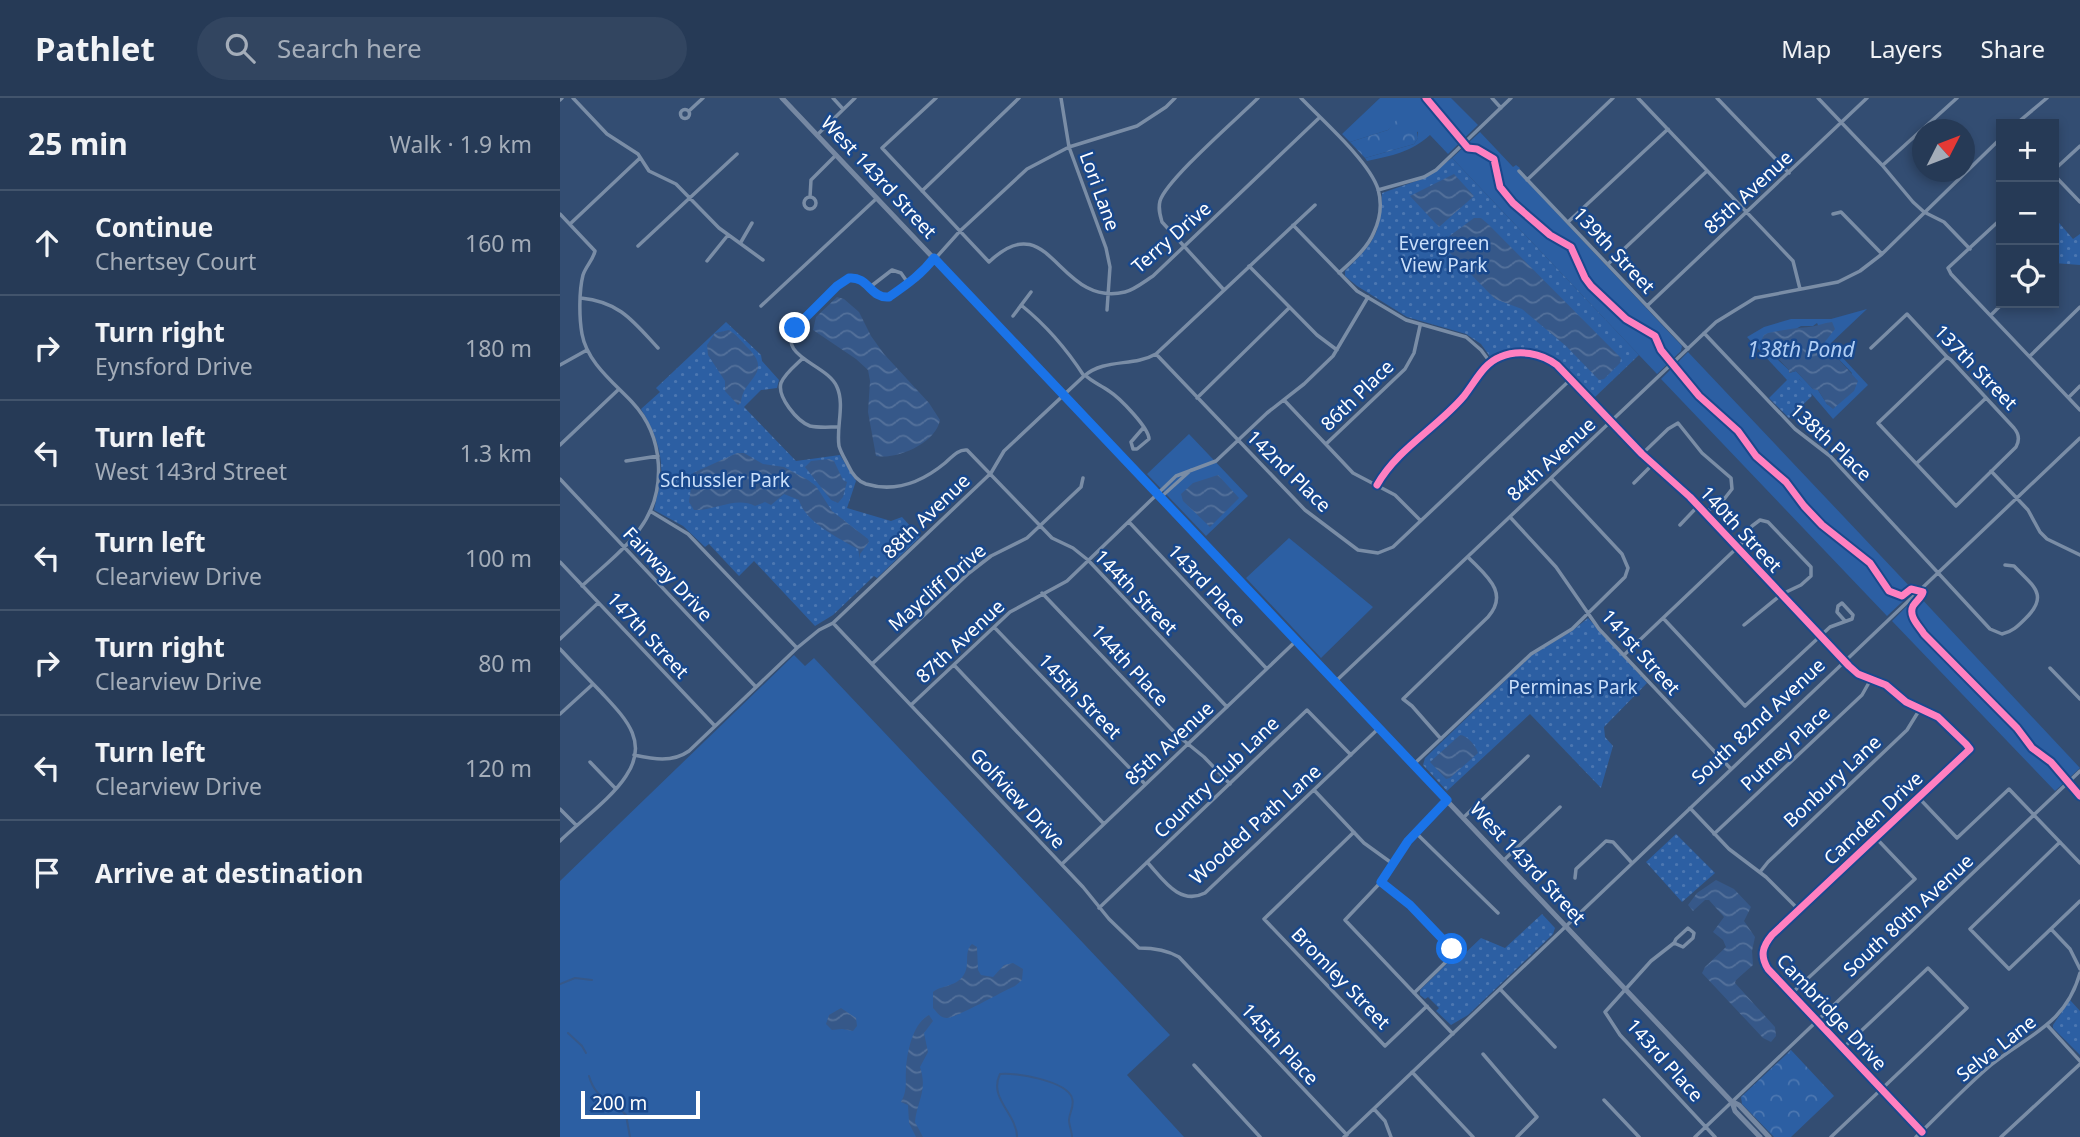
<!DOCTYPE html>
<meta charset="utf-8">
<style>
body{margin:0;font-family:"Noto Sans",sans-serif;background:#324560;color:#f1f3f6}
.controls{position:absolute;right:21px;top:21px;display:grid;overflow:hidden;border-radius:0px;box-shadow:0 4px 10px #0003}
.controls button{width:63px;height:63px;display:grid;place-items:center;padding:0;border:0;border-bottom:2px solid #42546c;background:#263a56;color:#f1f3f6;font:35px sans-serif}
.compass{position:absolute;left:1352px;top:21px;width:63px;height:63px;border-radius:50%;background:#263a56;box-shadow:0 4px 10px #0003;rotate:48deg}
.scale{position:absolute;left:21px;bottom:18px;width:119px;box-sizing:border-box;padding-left:7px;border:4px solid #fff;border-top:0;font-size:19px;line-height:24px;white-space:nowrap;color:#fff;-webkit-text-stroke:5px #19488c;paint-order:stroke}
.stop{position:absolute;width:21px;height:21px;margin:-16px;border:5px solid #1a73e8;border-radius:50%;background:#fff}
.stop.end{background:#1a73e8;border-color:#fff;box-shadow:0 2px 7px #0008}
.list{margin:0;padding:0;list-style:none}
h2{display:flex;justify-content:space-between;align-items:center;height:91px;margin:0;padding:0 28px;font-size:30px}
h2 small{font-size:23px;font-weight:400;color:#a4adb9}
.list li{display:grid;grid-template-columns:46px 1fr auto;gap:21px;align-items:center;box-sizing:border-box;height:105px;padding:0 28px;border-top:2px solid #42546c}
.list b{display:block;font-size:26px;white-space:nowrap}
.list p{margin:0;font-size:23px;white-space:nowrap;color:#a4adb9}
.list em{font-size:23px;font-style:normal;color:#a4adb9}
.icon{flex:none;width:38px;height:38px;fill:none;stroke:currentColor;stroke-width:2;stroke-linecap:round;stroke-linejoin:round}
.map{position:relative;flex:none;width:1520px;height:1039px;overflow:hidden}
header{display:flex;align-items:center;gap:42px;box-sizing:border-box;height:98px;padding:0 35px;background:#263a56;border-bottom:2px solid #42546c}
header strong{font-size:33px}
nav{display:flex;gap:38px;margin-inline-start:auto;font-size:24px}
.search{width:490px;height:63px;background:#324560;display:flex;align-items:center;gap:18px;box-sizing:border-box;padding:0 24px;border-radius:38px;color:#a4adb9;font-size:26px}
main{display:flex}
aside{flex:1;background:#263a56}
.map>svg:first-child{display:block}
.grass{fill:#2c5fa3;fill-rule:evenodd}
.forest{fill:url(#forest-crowns)}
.park{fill:url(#park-dots)}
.water{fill:url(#water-waves)}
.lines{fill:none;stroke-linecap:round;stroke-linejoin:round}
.stream{stroke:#365889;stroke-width:2}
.street{stroke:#7a8da6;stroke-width:3.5}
.secondary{stroke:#7688a2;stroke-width:5}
.cycleway-casing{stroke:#19488c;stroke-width:11}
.cycleway{stroke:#ff80c0;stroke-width:7}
.route{stroke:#1a73e8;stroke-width:9}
.labels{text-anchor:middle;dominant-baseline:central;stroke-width:5;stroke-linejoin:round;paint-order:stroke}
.street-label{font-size:19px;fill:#fff;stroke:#19488c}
.park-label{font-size:19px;fill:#cadffa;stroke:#19488c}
.water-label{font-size:21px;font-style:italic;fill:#b0cef5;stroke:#19488c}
</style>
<header>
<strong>Pathlet</strong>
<div class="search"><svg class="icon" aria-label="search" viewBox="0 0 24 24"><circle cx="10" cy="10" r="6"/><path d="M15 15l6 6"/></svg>Search here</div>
<nav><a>Map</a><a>Layers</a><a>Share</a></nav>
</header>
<main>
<aside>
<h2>25 min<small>Walk · 1.9 km</small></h2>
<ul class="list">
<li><svg class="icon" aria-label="ahead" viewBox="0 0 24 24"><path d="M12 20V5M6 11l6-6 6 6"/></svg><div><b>Continue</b><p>Chertsey Court</p></div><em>160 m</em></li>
<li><svg class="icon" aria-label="right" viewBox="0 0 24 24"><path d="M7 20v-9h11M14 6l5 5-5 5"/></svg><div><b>Turn right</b><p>Eynsford Drive</p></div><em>180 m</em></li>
<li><svg class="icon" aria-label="left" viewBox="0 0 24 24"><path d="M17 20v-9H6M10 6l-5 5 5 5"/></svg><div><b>Turn left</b><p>West 143rd Street</p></div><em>1.3 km</em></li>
<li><svg class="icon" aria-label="left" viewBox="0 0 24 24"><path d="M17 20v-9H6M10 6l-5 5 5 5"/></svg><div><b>Turn left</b><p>Clearview Drive</p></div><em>100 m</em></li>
<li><svg class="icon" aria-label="right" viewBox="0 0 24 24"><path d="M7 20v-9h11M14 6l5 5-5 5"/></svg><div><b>Turn right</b><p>Clearview Drive</p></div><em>80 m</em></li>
<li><svg class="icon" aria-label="left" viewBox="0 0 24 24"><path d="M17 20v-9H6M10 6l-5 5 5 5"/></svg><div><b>Turn left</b><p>Clearview Drive</p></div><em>120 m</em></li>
<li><svg class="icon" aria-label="arrive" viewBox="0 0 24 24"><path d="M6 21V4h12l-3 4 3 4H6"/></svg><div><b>Arrive at destination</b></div></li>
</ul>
</aside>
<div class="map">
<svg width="1520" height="1039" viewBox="0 0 1520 1039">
<defs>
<pattern id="forest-crowns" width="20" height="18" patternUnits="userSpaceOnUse" patternTransform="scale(1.75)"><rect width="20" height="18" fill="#2c5fa3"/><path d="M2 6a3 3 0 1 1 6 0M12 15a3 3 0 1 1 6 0" fill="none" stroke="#4c77b1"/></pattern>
<pattern id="park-dots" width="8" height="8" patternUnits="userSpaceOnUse" patternTransform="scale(1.75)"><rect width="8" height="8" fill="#2c5fa3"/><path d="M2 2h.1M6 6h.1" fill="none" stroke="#4c77b1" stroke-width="1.8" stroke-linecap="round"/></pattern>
<pattern id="water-waves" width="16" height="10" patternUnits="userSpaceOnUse" patternTransform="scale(1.75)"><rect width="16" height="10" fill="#365889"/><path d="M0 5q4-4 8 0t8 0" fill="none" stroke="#54719b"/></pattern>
</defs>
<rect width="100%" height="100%" fill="#334d72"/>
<path class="grass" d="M820,0H891L918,27L888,56L870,37C850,55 833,57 807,63L805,60L854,46L858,40V34L833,27L828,32L790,44L782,36Z
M920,34L953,69L956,67L960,70L958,74L1122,248L1121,253L1097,276L892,60Z
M1307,211L1270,246L1308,287L1273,321L1239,281L1227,282L1187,239L1204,229L1231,221H1271ZM1257,225L1265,242L1263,245L1292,275L1273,310L1267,306L1258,292L1253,291L1236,273L1229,275V272L1204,249L1241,228H1253Z
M1128,254L1354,493L1327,518L1101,281Z
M629,336L688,398L646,438L587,376Z
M729,440L813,509L761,560L686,480Z
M1358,497L1520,670L1495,693L1332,523Z
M234,557L245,568L254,560L610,937L567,977L624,1039H0V783Z"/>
<path class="forest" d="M838,20L852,23L856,27L858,40L854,46L805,60L790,44L828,32Z
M1231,952L1274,998L1231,1039H1214L1182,1006L1181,999Z"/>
<path class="park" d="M892,60L1079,257L1034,300C1011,277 992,250 957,252C948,253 940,258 931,260L921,246L906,236L847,219L797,188L785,178V173C815,143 820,138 822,95L865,80Z
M1494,119L1513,141L1520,136V167L1494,165Z
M166,224L201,257L202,263L219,282L217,290L201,292L184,309L236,363L280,357L296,383L287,410L331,423L342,419L360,439L317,480L314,478L273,517L255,528L194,463L179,478L149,446L145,449L123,428L94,412C96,401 100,390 101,379C103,354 94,332 81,311L100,294L96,290Z
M1232,280L1239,281L1250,292L1252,298L1229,320L1209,300L1227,282Z
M1028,520L1087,585L1044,629L1045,639L1053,648L1041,690L970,616L887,693L863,667L865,660L972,557L1012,533Z
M1116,736L1155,775L1122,804L1086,764Z
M982,816L995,830L993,836L908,917L891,927L876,913L879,910L868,899L865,901L860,897V892L895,858L901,859L921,840L945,850Z
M1510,902L1520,913V957L1493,930V927Z"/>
<path class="water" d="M894,76L914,98L879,129L850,98Z
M914,120H921L928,126L1061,260L1060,265L1044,281L1039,282L1006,248L962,211L935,201L887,152L885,145L888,139Z
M277,199L284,201L299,214L311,238L324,256L369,305L380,322C376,345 337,362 316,358L308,314L310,283L308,272L296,261L253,232L256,219Z
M1272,224L1275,231L1264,245L1298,283L1294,293L1273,311L1267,306L1258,292L1253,291L1236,273L1229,275V272L1201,243L1204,237L1208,235C1222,232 1236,230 1249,229C1257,228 1264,225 1272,224Z
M169,232C177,237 182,244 189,251C213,276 182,281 181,305L178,307L165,293V283L148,257L147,247L155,235Z
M177,355H184L203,366L224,369L248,382L256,388L272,413L308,441L309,444L300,456V461L298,451C278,440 245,424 239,402L224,396L211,407L205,404L195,408C176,398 155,413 134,412L129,404L133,375Z
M269,361L274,363L283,382L287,384L283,399L278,405L271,402L245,369L251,363Z
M658,377L679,400L650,429L623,403L621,396L633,385Z
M900,637C907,637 917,649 918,655L890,680L886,681L870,664Z
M1156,782L1174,791L1191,809L1184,823L1195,839L1192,853L1193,867L1176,882L1175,885L1215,929L1216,938L1211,944L1203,940L1142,875L1145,869L1166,849L1163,842L1153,834L1164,819L1149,802H1145L1133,813L1128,807L1137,795Z
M412,846L417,849L418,872L421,877L433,879L444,867L453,865L463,871L462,882L455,888C443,893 396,920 387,920C380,920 377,914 373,910V894C382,887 395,889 403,878C411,868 403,854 412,846Z
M281,910L296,920L297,928L293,933L282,931L272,932L266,926L269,917Z
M369,917L373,923L364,935L368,954L360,969C368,993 357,1003 355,1024L363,1039H356L349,1025L348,1007L341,1004C348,991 345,985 346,971C347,954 353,925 369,917Z"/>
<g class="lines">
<path class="stream" d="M0,886L15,880L32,882
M8,935L22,948L26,955
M29,978C36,1003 51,1000 66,1017L70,1039
M457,1039C457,1016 428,1000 440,976C455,974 507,983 512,1000C515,1008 509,1015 509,1022C509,1027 512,1034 512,1039"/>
<path class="street" d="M13,0L47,36L78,56L89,73L116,86L159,130L203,162
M273,0L283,11
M376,0L322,50L429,164C491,105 497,210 565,194C574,192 585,183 593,178L759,20
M501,0L509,49L546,150L550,169L547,212
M615,0L606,9L577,28L509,49L467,71L400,133L357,181L344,187L329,199C310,201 306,174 286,182L237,227C213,259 267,265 277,289C285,307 276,329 279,348C281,355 285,361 288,367C292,376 297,383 306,386C336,395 362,384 385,365C392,359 398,351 407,352L492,440L513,450L528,462L667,609
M741,0C762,22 809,63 818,91C822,105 820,121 814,134C807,151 792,163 779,175
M932,0L941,10
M1078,0L1233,163L1240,191
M1157,0L1229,75
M1258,0L1322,67L1353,104L1364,114L1384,124L1410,151
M0,2L2,0
M120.5 16a4.5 4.5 0 1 1 9 0a4.5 4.5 0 1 1-9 0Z
M129,13L143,0
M1456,26L1487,0
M257,37L295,0
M1323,67L1397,0
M1494,72L1520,48
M959,73L1128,251
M1494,77L1520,104
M967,82L1053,0
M818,92L864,79L876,72L951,0
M362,93L459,0
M250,99L251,82L276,57
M244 105a6 6 0 1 1 12 0a6 6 0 1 1-12 0Z
M0,116L35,153C33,162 26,168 23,177C19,193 19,219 22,236C27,264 53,284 72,304C104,338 108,393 79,432C64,453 41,470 22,488
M1273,116L1281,114L1322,156
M1441,121L1388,170L1391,176L1520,312
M1008,124L1108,31
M10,126L80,60
M733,127L797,193L846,222L906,239L921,252L930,264
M181,144L192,125
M78,148L177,56
M147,163L168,137
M1048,166L1147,73
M689,168L757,237L777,252
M310,189L332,172L341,175L348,185
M664,192L602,124C600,117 598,111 600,103C606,82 679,19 698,0
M21,200C60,204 73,223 98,250
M461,207C487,228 506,250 524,278
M201,208L317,100
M1087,208L1307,0
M1431,217L1443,205
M453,218L471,194
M1144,235L1235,331L1270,358L1430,531L1442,536C1452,534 1458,528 1465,521C1490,497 1473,488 1454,468L1445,467
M1311,250L1347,216L1387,259L1391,262L1454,330C1459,336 1460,342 1456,349L1396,408L1318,325L1387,259
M596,256L745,412L798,452L818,455L833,449L1011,281
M1470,258L1520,209
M243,260C236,267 225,275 221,285C217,299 237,323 250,328C258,330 269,329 278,329
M0,267L27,252
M525,277C532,284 541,287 549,293C560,300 589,330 589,341L577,351H573L571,344L584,329
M1509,299L1520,288
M637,300L729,210
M724,302L793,375L835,397L860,422
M766,346L845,271L854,255L860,228
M0,347L59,291
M1082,356L1108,331L1118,325L1142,355L1171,380L1172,391L1165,400L1145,415
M66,363L98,358
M1357,365L1426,300
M1431,373L1468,412L1480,434L1487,441L1520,457
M0,381L196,589
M1074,385L1093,366
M817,387C837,351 878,329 904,298C915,284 924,265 940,259C959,251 981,255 997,267L1082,356L1130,399L1289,568L1298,576L1326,587L1346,604L1378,619L1406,646L1410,651L1212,837C1202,849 1200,858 1208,871L1362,1034
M601,399L631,372
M90,413L128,436L237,550
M950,419L996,469L1039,531L1171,671
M569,424L706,570
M1120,427L1138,408
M0,464L155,628
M482,495L617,637L644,659L670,686
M1103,520L1185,608L1270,529L1292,521L1293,517L1282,505L1278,508L1277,514L1285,523
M273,525L523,789L549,821L579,850C594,850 607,852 619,859L787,1037
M434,529L585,686
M0,541L38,505
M0,551C14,566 27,580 41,594C64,619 90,643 66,678C52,700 19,724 0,743
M1064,557L1181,446L1192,428L1200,422L1208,424L1251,469V478L1241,487L1222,496L1184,527
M312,566L409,475L431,458L467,440L521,389L523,380
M394,567L544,726
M1490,570L1520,601
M775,584L1156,224L1195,200L1278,184L1300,173L1322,156L1441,40
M351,607L450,514L507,483L616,378L656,363L707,315L744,286L773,258L808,199
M0,616L33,586
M881,641L852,608L843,601L928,519C950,494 925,477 908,459
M74,657C93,661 112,665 129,653L237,550L259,532L273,525L431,375L444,353L524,278C545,260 573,269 596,256L755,107
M30,664L55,690
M853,667L971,556L1012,531L1065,479L1068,470L1062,456L991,380
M754,692L804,745L833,766
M1358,699L1397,740L1449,691L1520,765
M887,702L855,734L821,784L785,822L893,936
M1130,710L1169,751L1206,779L1238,811
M0,711L16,727
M903,720L968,658
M794,734L704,821L825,948L867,908
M855,734L938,815
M1154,736L1302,597L1311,581
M1500,744L1410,831L1449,871L1520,803
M944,762L1000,709
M587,764C603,781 619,808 645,795L819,630
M502,766L736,543
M1200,774L1208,764L1347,632L1360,611
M1015,780L1016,771L1046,743L1053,744L1072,765
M821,784L850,807L893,853L892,858L854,895
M539,810L747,612L791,657
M1491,831L1510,851L1520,871
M1114,845L1123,849L1133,840L1134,835L1128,830L1116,841L1114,845L1091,863L1045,914L1060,937L1155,1039
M940,891L995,949
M1231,896L1355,781L1316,740
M1488,928L1520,963
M923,956L977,1019L957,1039
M634,967L700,1039
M852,974L913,1039
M1044,1002L1079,1039
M814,1011L825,1023L831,1039
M784,1039L1520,340
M1135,1039L1520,673
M1271,1039L1407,910L1368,870L1283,950
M1356,1039C1381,1015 1405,989 1431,967C1468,937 1506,926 1520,875
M1441,1039L1520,966"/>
<path class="secondary" d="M222,0L1171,1003L1179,1007L1209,1039
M1172,1004L1175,1013L1200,1039"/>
<defs>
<path id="cycleway" d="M866,0L908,50L917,51L934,61L940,89L953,105L990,137L1011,149L1025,180L1031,188L1066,221L1095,238L1101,252L1139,298L1178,333L1196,358L1226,384L1244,408L1262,427L1310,465L1329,493L1342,498L1351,491L1363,494C1362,499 1356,503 1353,508C1348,518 1359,528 1364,536L1457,630L1472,650L1491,664L1520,698
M817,387C837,351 878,329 904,298C915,284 924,265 940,259C959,251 981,255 997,267L1082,356L1130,399L1289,568L1298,576L1326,587L1346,604L1378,619L1406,646L1410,651L1212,837C1202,849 1200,858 1208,871L1362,1034"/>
</defs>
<use href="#cycleway" class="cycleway-casing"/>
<use href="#cycleway" class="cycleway"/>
</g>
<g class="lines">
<path class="route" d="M235,230L277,188L289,180C308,178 311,201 329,199C346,187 361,177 374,160L887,702L848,743L821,784L850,807L892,851"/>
</g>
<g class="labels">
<g class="street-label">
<text transform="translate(319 79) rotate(47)">West 143rd Street</text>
<text transform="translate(540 93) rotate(70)">Lori Lane</text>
<text transform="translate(1188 94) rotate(-43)">85th Avenue</text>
<text transform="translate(611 139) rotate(-41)">Terry Drive</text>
<text transform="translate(1054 152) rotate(47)">139th Street</text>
<text transform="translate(1416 269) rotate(46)">137th Street</text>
<text transform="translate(797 297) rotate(-44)">86th Place</text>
<text transform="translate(1271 344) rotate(43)">138th Place</text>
<text transform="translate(991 361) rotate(-43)">84th Avenue</text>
<text transform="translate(729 373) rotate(44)">142nd Place</text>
<text transform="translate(366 418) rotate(-44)">88th Avenue</text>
<text transform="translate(1181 431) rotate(47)">140th Street</text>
<text transform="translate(108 476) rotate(47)">Fairway Drive</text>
<text transform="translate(647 487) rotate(47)">143rd Place</text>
<text transform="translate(377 489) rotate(-41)">Maycliff Drive</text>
<text transform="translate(576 494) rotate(46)">144th Street</text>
<text transform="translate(88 537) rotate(47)">147th Street</text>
<text transform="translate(400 543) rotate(-43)">87th Avenue</text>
<text transform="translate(1081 554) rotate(48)">141st Street</text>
<text transform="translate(570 567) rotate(47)">144th Place</text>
<text transform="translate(520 598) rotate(46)">145th Street</text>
<text transform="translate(1198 623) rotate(-43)">South 82nd Avenue</text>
<text transform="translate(609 645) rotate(-43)">85th Avenue</text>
<text transform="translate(1225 650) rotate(-43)">Putney Place</text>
<text transform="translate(656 679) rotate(-44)">Country Club Lane</text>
<text transform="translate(1272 683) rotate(-43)">Bonbury Lane</text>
<text transform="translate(458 700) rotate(47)">Golfview Drive</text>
<text transform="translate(1313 720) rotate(-43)">Camden Drive</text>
<text transform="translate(695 726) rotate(-42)">Wooded Path Lane</text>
<text transform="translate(968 765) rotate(47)">West 143rd Street</text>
<text transform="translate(1348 817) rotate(-43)">South 80th Avenue</text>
<text transform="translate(781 880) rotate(46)">Bromley Street</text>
<text transform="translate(1272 914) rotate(47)">Cambridge Drive</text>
<text transform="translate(720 946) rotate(47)">145th Place</text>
<text transform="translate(1436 950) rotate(-38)">Selva Lane</text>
<text transform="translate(1105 962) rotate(48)">143rd Place</text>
</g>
<g class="park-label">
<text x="884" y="145">Evergreen<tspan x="884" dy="22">View Park</tspan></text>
<text x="165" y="382">Schussler Park</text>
<text x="1013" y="589">Perminas Park</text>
</g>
<g class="water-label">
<text x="1241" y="251">138th Pond</text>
</g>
</g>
</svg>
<div class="controls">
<button>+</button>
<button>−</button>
<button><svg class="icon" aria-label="locate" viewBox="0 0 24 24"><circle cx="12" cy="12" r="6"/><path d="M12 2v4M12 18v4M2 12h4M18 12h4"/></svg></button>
</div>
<svg class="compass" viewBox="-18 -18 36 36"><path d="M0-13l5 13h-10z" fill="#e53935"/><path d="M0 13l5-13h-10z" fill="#a4adb9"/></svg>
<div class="scale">200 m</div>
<div class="stop" style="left:892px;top:851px"></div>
<div class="stop end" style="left:235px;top:230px"></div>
</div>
</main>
